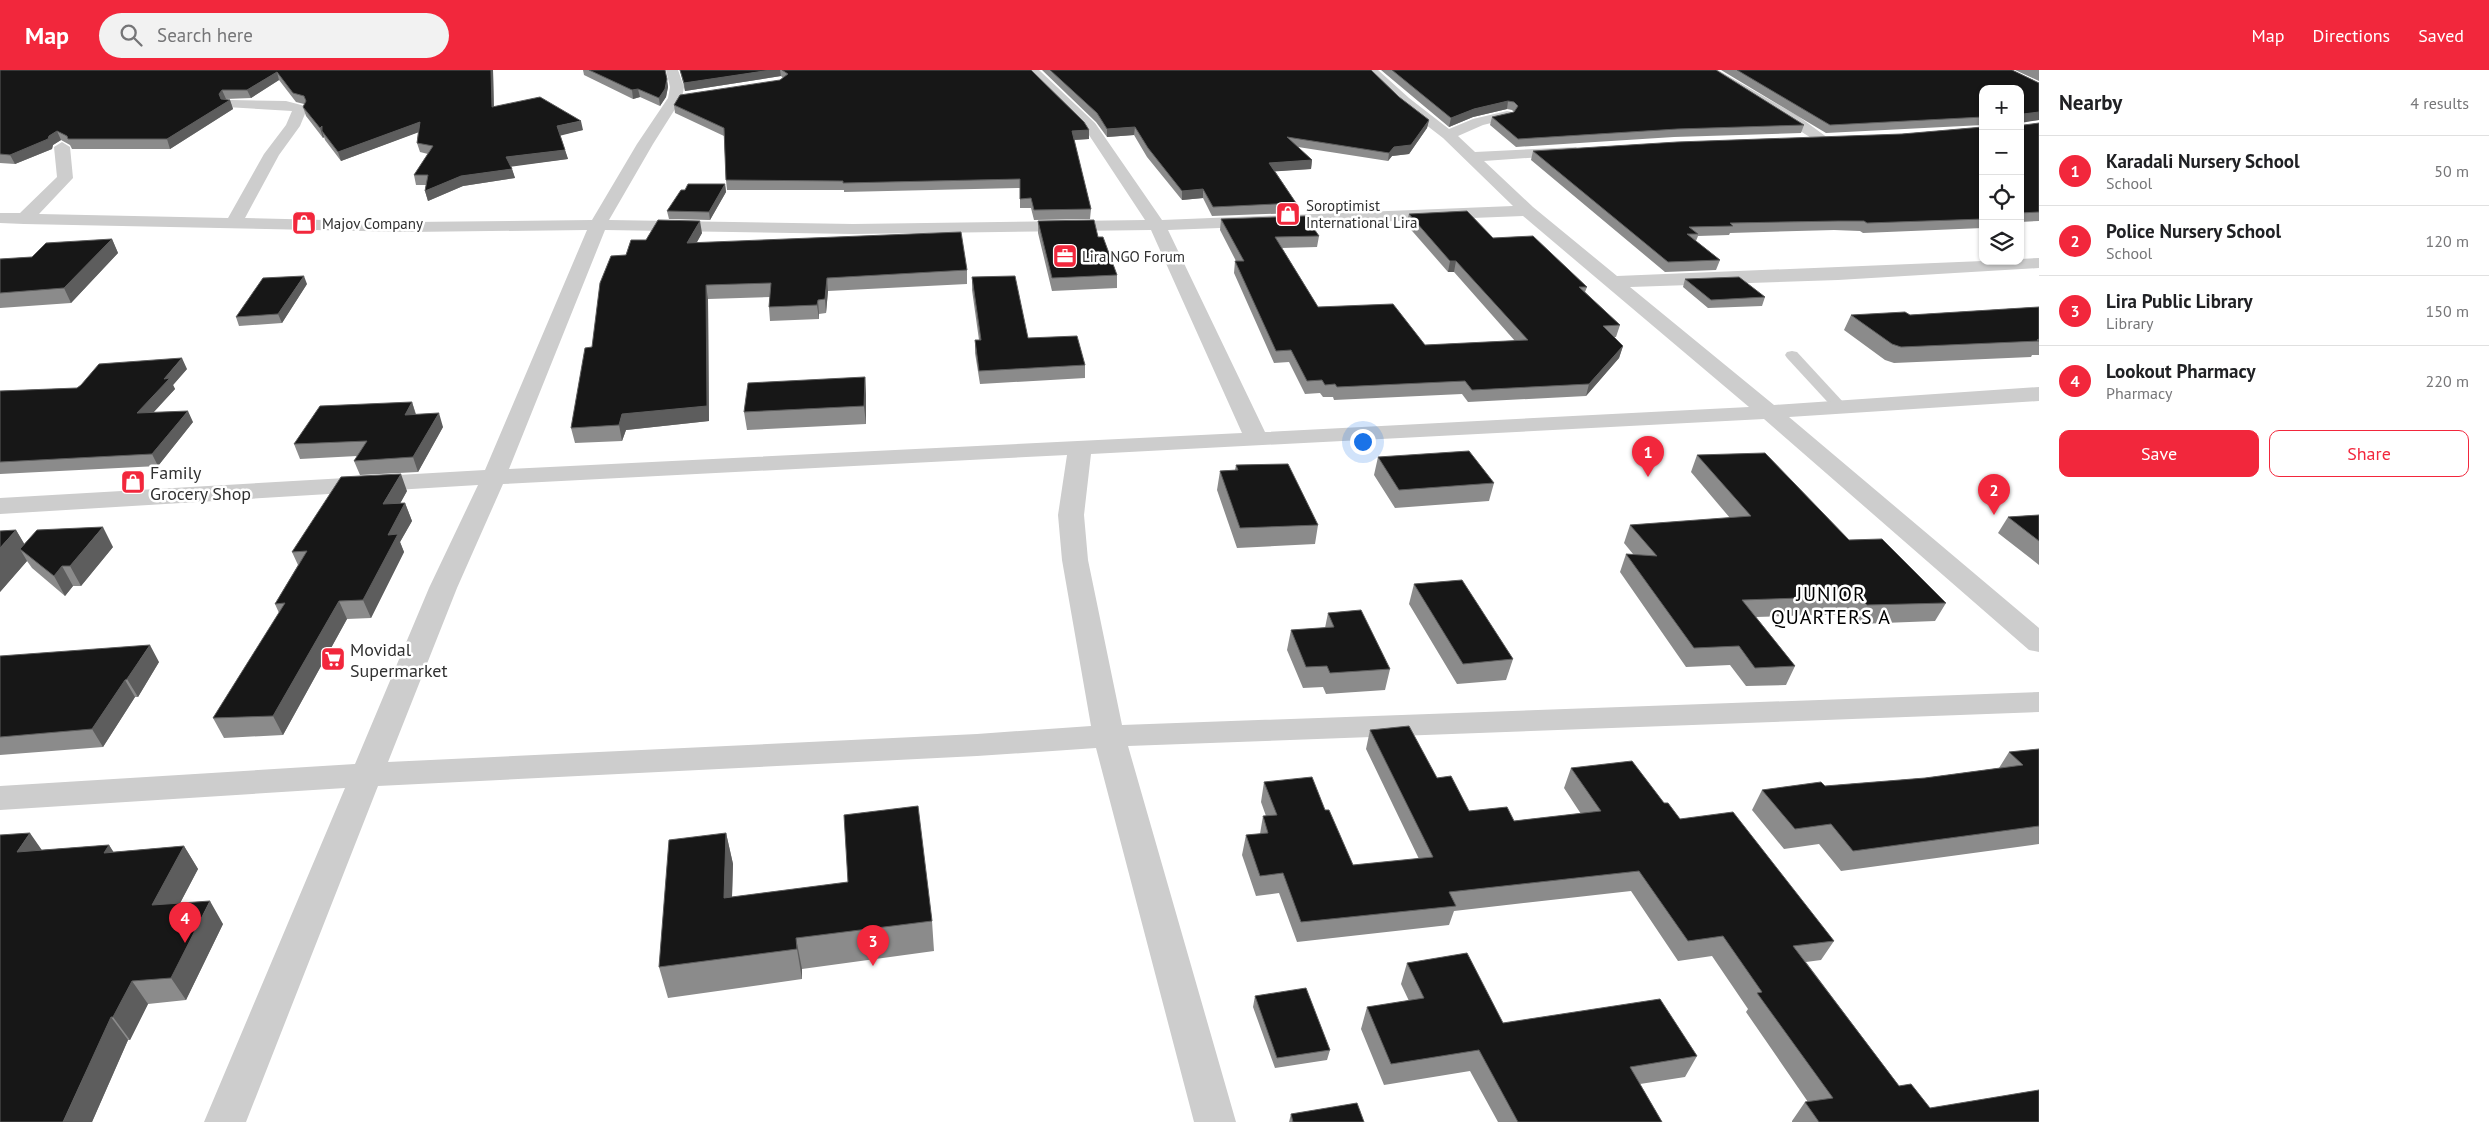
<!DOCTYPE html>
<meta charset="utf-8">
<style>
body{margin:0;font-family:"PT Sans",sans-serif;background:#f2f2f2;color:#202124}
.controls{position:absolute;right:15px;top:15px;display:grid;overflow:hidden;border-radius:10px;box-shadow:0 1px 4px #0004}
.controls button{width:45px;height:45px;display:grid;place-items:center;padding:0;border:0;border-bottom:1px solid #e0e0e0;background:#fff;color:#202124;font:25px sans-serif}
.you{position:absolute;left:1362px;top:371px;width:18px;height:18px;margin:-12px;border:4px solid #fff;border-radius:50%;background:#1a73e8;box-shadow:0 0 0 8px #1a73e833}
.badge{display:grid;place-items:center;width:32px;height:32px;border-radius:50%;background:#f2273c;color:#fff;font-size:16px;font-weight:700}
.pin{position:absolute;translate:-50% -41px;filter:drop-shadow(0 1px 2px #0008)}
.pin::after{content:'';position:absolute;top:26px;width:18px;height:15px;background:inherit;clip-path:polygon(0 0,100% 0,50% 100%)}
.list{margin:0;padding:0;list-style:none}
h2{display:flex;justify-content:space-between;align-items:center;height:65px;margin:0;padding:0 20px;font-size:21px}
h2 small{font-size:16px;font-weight:400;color:#757577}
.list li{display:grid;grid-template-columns:32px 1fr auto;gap:15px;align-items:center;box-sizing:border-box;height:70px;padding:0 20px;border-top:1px solid #e0e0e0}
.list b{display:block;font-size:19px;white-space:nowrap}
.list p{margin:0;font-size:16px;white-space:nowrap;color:#757577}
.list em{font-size:16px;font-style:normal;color:#757577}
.actions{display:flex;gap:10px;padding:15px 20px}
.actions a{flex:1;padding:11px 0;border:1px solid #f2273c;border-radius:10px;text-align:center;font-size:18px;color:#f2273c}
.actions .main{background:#f2273c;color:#fff}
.icon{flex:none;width:28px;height:28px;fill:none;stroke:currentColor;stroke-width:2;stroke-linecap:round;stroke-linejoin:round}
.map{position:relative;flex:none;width:2039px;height:1052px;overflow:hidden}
header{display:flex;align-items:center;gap:30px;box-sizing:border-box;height:70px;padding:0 25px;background:#f2273c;color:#fff}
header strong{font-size:24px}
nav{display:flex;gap:28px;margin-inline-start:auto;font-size:18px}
.search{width:350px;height:45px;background:#f2f2f2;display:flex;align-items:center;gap:12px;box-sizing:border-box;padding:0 18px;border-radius:28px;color:#757577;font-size:19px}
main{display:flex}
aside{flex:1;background:#fff}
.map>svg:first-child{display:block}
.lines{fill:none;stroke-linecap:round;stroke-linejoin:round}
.service{fill:#cdcdcd;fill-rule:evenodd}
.minor{fill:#cdcdcd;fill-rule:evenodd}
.wall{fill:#8b8b8b}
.shaded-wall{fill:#5d5d5d}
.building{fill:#171717;stroke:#5d5d5d}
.labels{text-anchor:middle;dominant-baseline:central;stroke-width:5;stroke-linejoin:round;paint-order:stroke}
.far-poi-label{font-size:15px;fill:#303030;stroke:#fff;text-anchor:start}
.poi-label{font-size:18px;fill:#303030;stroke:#fff;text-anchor:start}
.quarter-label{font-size:20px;letter-spacing:1px;fill:#000;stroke:#fff}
</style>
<header>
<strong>Map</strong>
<div class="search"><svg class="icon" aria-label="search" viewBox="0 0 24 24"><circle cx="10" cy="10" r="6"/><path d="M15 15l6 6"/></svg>Search here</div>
<nav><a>Map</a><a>Directions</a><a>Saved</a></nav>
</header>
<main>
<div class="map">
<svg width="2039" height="1052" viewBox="0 0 2039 1052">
<rect width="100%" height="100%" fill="#fff"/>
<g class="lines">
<path class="service" d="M1792,281L1797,282L1844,333L1846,336L1844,339H1834L1787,288L1785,285L1787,282Z"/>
<path class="minor" d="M666,0H678L684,17L682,28L653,74L609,150L853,154L1145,150L1085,59L1026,0H1039L1095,53L1162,150L1513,136L1443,68L1399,34L1364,0H1378L1409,28L1449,59L1473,49L1507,41L1512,42L1514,45L1512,48L1483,55L1458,66L1475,82L1576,77L1579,80L1571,85L1484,91L1533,137L1617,206L1983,191H2020V189L2039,188V198L1838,210L1630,217L1774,335L2039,317V331L1789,347L2039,558V582L2029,580L1764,349L1091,384L1084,445L1088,490L1122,655L2039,622V642L1128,676L1236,1052H1194L1096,678L977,686L378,716L246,1052H204L345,718L0,740V716L355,694L429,518L478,415L0,444V428L485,400L587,160L409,162L24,154L0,153V143H20L57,107L54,77L62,72L70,77L73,108L39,144L228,148L264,84L286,55L292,41L226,37L224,34L226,31L231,30L286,31L305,36L307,39L300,56L279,85L245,148L409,152L592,150L637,74L668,28L670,17ZM1523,146L1749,337L1265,362L1168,160ZM605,160L853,164L1151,160L1242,363L509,399ZM1067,385L1058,445L1062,490L1091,656L977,664L388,692L457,518L503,414Z
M1703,0H1718L1798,46L1828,68L1826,71H1816Z"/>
</g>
<path class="wall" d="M0,0H493L494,37L583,60L560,65L568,89L511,96L515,108L463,116L428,131L425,121L426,115H416L414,105L428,84L420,82L417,73L418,62L341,91L325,70L324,67L323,68L306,46L303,37L304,34L296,32L279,10L251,28L226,29L225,30H230L233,39L170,79H72L70,75L61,70L53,75L52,79L15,94L0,93Z
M583,0H665L668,17L666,27L660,36L640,27L633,29L584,5Z
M680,0H1031L1089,60V69L1074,70L1091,139L1090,149L1034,150L1031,138H1020V118L844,122V120H727L726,110L724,66L675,43L674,35L780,10L783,8L781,6L685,21Z
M1042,0H1371L1399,27L1429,50L1427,58L1409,84L1392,86L1388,91L1298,77L1312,90L1311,99L1275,101L1296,133L1295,143L1212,146L1203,128L1182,130L1147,87L1134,65L1107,67L1096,52Z
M1381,0H1716L1804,55L1801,63L1674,67L1516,77L1490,55L1492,47L1514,42L1512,40L1507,39L1473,47L1449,57Z
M1721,0H2012L2039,13V51V50L2022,52V54L2024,55L2039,53V151L2020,152V19H1983V55L1826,63Z
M2015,0H2039V11Z
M1983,57V158L1863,163L1860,161L1834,160L1730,163L1729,165L1698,166L1696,171L1720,190L1716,200L1665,202L1531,90L1533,81L1902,64Z
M725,114L726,122L710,150L669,149L667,141L685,120Z
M1409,144L1493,168L1587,217L1585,222L1620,255L1616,267H1614L1623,276L1619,288L1586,326L1468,332L1462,324L1334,330L1333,327H1323L1320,323L1305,324L1289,292L1274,293L1234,203L1235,191H1236L1220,160L1221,149L1319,166L1317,177L1282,178L1318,237L1425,275L1515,271L1454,202H1448L1406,154Z
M1038,151L1098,167L1117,205V218L1052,221L1038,163Z
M702,163L697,172L967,200V214L828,221L826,243L819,244V249L770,251L769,237L770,227L708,229L709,351L626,360L622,371L575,373L571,358L592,277L626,185L646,170Z
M112,169L118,183L71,233L0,238V189L32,187Z
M972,207L1028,268L1085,295V308L980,314L975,283V270H979L972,220Z
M1685,209L1765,227L1762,236L1708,238L1683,217Z
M307,214L282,253L239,256L236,247Z
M2039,237V285H2032L2031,287L1894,293L1885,290L1844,260L1851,245H1910Z
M187,299L173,315L175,319L153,342L193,352L158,396L0,404V321L77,318Z
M865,307L866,325V354L747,360L744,342Z
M412,332L416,344L443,357L418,402L360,405L354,391L357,386L300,389L294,374Z
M1697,385L1849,470L1946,533L1935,551L1858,554L1849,544L1756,547L1795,596L1786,615L1746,616L1730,595L1686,597L1620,502L1626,484H1633L1624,473L1630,455L1730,448L1691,402Z
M1378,387L1494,413L1489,431L1395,438L1374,405Z
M1236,395L1318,455L1315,474L1237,478L1217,420L1220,401L1235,400Z
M407,421L400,433H405L412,451L400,472L404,482L371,548L347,549L283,665L224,668L213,648L279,543L275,534L298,495L292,482Z
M2039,445V495L1998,463L2008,447Z
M16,460L24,474L113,477L81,516H73L65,526L32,498L27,491L0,522Z
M1414,514L1513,589L1506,610L1457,614L1409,534Z
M1328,543L1390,599L1385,620L1326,624L1323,617L1303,618L1287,580L1291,560L1325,558Z
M0,586L159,592L138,627H135L103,677L0,685Z
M1370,660L1437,708L1469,741L1514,751L1581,744L1564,718L1571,698L1664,733L1680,749L1834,871L1821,890L1806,892L1899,1016L1930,1038L2039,1052H1792V1051L1805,1032H1808L1746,942L1748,939L1712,886L1678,891L1631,821L1454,841L1449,855L1297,872L1279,823L1256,826L1242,785L1246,765L1260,764L1263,746H1266L1261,732L1264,712L1325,740L1353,795L1419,789L1366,679Z
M2039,679V774L1841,801L1819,774L1784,779L1752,740L1762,720L1825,716L1925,708L1999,698L2009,682Z
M726,763L733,794L732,827L932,851L934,881L802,899V909L668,928L659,897Z
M109,775L113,782L184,776L198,799L180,833L223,854L186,930L148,934L130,970H128L92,1052L42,780Z
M1407,893L1503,953L1697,986L1685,1007L1640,1014L1662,1052H1498L1470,1001L1384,1015L1361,959L1367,937L1409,931L1401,914Z
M1255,926L1330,980L1327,990L1275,998L1253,937Z
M1291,1044L1364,1052H1289Z"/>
<path class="shaded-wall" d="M491,0H493L494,47L492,37Z
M771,0H780L781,6L685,21L684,13Z
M277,2L279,10L251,28L247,20Z
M667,9L668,17L666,27L660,36L659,28Z
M638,19L640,27L633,29L632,20Z
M222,20L226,29L222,33L219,24Z
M230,30L233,39L170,79L167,69Z
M1508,31L1507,39L1473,47L1449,57L1451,48L1474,39Z
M2039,42V50L2020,53L2023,44Z
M1429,50L1427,58L1409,84L1392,86L1388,91L1389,83L1394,77Z
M581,51L583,60L559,66L557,56Z
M420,52L422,61L341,91L338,82Z
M322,56V61L324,67L323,68L320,58Z
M1135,57L1134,65L1107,67V59Z
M1089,60V69L1072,70V61Z
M57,61L61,70L53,75L52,79L15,94L10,85L49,66Z
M565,80L568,89L509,97L506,87Z
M1312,90L1311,99L1268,102L1269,93Z
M512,99L515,108L463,116L428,131L425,121L461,106Z
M725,114L726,122L710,150L709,142Z
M1203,119V128L1182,130V121Z
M700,151L702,163L689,186L687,173Z
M112,169L118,183L71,233L64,218Z
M1450,191H1456L1454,202H1448Z
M304,206L307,214L282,253L278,244Z
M827,208L828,221L826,243L825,229Z
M706,215L708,229L709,351L626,360L622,371L619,355L622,344Z
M818,230L819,244V249L817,235Z
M1623,276L1619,288L1586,326L1589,314Z
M182,288L187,299L173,315L175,319L143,354L137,343L164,309Z
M865,307L866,325V354L864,336Z
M412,332L416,346L405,345Z
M188,341L193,352L158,396L152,384Z
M439,343L443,357L418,402L413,387Z
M401,404L407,421L390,452L383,434Z
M405,433L412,451L400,472L404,482L371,548L363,530L388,465Z
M103,457L113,477L81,516L70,496Z
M16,460L31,485L20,479L27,491L0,522V478Z
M62,496L73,516L65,526L54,506Z
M339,531L347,549L283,665L273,646Z
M150,575L159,592L138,627L127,609Z
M125,610L135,627L103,677L92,659Z
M30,763L46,786L17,782Z
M726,763L733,794L731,858L724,828Z
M109,775L124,798L104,783Z
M184,776L198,799L167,858L152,835Z
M210,831L223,854L186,930L171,908Z
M796,868L802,899V909L797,879Z
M132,911L148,934L130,970L113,947Z
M111,947L128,970L92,1052H63Z"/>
<path class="building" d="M0,0H491L492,37L540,27L581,51L557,56L565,80L506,87L512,99L461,106L425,121L428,105H414L433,76L417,73L420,52L338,82L322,61V56L320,58L303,37L306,31L304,26L293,23L277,2L247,20H222L219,24L221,29L230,30L167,69H68L67,66L57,61L49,66L48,69L10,85L0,84Z
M589,0H665L667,9L665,19L659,28L638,19L632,20Z
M680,0H771L684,13Z
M782,0H1031L1084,52L1089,60L1072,61L1091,139L1034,140L1031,128L1020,129V109L843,113V111L726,110L724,58L674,35L680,25L780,10L788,4Z
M1050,0H1371L1399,27L1429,50L1411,75L1394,77L1389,83L1287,67L1312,90L1269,93L1296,133L1213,137L1203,119L1182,121L1148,78L1135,57L1107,59L1097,43Z
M1392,0H1716L1804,55L1677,59L1518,69L1492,47L1514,42L1518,36L1514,32L1508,31L1474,39L1451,48Z
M1737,0H2012L2039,13V42L2023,44L2022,54L2024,55L2039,53V142L2020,143V19H1983V47L1830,55Z
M1983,57V149L1867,153L1864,151H1838L1730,153L1733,156L1689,157L1698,164H1687L1720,190L1668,192L1533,81L1677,72L1902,64Z
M688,114H725L709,142L667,141L681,120H685Z
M1467,141L1493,168L1533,166L1587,217H1579L1620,255L1603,256L1623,276L1589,314L1472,320L1465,311L1337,317L1335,314L1325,315L1322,310L1307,311L1291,280L1276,281L1235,191H1244L1221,149L1305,146L1319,166L1275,167L1318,237L1393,234L1425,275L1528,270L1456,191H1450L1409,144Z
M658,150L700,151L687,173L961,162L967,200L827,208L825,229L818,230L817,235L769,237L771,213L706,215L707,336L622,344L619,355L571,358L585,278L592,277L600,213L611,186L626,185L631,170H646Z
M1094,150L1098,167H1103L1117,205L1052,208L1038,151Z
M112,169L64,218L0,223V189L32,187L46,173Z
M304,206L278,244L236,247L263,208Z
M1015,206L1028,268L1077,266L1085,295L979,301L975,270H981L972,207Z
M1739,207L1765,227L1711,230L1685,209Z
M2039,237V269L2037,270L2039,271L1901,277L1892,274L1851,245L1905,242L1910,245Z
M182,288L164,309L170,308L137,343L188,341L152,384L0,392V321L77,318L81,315L99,294Z
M865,307L864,336L744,342L748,313Z
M412,332L405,345L439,343L413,387L354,391L367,371L294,374L320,336Z
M1469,381L1494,413L1399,420L1378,387Z
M1765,383L1849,470L1882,469L1946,533L1867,535L1858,526L1742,530L1795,596L1755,598L1739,576L1694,578L1626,484L1657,486L1630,455L1751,446L1697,385Z
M1288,394L1318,455L1240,458L1220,401L1238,400L1236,395Z
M401,404L383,434L405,433L388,465L398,464L363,530L339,531L273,646L213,648L285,533L275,534L307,481L292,482L341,407Z
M2039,445V471L2008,447Z
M103,457L70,496H62L54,506L20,479L37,460Z
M16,460L0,478V461Z
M1462,510L1513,589L1463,594L1414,514Z
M1361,540L1390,599L1330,603L1327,596L1306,597L1291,560L1334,557L1328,543Z
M150,575L127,609L125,610L92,659L0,667V586Z
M1409,656L1437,708L1451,706L1469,741L1507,737L1514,751L1601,741L1571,698L1632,691L1664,733H1668L1680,749L1733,742L1834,871L1793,876L1899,1016L1911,1014L1930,1038L2039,1020V1052H1819L1805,1032L1833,1028L1757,923L1762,922L1723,866L1688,871L1639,801L1449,822L1456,836L1301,852L1283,803L1260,806L1246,765L1268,763L1263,746L1277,745L1264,712L1312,707L1325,740H1329L1353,795L1433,787L1370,660Z
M2039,679V756L1853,781L1831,754L1795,759L1762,720L1821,712L1825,716L1925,708L2023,695L2009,682Z
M918,736L932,851L796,868L797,879L659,897L669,770L726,763L724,828L848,812L844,745Z
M30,763L17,782L109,775L104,783L184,776L152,835L210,831L171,908L132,911L113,947H111L63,1052H0V765Z
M1467,883L1503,953L1660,929L1697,986L1630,997L1662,1052H1518L1479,980L1391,994L1367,937L1424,928L1407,893Z
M1306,918L1330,980L1277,988L1255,926Z
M1357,1033L1364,1052H1293L1291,1044Z"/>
<defs>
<symbol id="shop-square" viewBox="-11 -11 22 22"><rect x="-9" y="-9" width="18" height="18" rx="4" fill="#f2273c" stroke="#fff"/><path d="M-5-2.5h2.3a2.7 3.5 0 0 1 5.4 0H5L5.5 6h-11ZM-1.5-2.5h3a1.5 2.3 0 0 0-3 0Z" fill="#fff"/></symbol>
<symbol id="office-square" viewBox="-11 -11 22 22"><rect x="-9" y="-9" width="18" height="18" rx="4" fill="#f2273c" stroke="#fff"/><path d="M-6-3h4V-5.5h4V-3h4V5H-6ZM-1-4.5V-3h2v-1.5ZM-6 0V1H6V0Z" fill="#fff"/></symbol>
<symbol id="supermarket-square" viewBox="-11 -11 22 22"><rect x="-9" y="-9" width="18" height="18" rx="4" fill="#f2273c" stroke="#fff"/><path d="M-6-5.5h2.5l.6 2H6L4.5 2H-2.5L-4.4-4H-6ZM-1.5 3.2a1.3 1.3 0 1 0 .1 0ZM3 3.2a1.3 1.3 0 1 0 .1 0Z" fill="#fff"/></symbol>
</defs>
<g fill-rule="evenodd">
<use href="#shop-square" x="1274" y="130" width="28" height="28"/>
<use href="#shop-square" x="290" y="139" width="28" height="28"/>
<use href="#office-square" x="1051" y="172" width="28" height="28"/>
<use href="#shop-square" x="119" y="398" width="28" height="28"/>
<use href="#supermarket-square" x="319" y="575" width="28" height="28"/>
</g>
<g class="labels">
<g class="far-poi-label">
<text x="1306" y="135">Soroptimist<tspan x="1306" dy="17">International Lira</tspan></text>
<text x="322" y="153">Majov Company</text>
<text x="1082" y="186">Lira NGO Forum</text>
</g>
<g class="poi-label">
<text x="150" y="402">Family<tspan x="150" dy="21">Grocery Shop</tspan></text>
<text x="350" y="579">Movidal<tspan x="350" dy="21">Supermarket</tspan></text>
</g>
<g class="quarter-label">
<text x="1831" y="524">JUNIOR<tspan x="1831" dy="23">QUARTERS A</tspan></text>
</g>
</g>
</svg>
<div class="controls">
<button>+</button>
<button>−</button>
<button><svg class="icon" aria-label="locate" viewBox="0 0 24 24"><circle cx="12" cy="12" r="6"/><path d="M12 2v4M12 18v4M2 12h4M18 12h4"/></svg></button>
<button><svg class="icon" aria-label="layers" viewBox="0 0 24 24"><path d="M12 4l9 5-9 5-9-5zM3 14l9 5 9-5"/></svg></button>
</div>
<div class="you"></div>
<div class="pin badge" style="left:1648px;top:407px">1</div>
<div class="pin badge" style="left:1994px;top:445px">2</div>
<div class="pin badge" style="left:873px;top:896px">3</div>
<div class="pin badge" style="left:185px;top:873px">4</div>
</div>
<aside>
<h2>Nearby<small>4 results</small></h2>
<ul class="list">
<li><span class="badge">1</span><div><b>Karadali Nursery School</b><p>School</p></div><em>50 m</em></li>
<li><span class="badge">2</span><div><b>Police Nursery School</b><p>School</p></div><em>120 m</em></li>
<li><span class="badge">3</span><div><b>Lira Public Library</b><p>Library</p></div><em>150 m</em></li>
<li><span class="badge">4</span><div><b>Lookout Pharmacy</b><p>Pharmacy</p></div><em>220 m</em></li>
</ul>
<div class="actions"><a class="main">Save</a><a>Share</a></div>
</aside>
</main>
